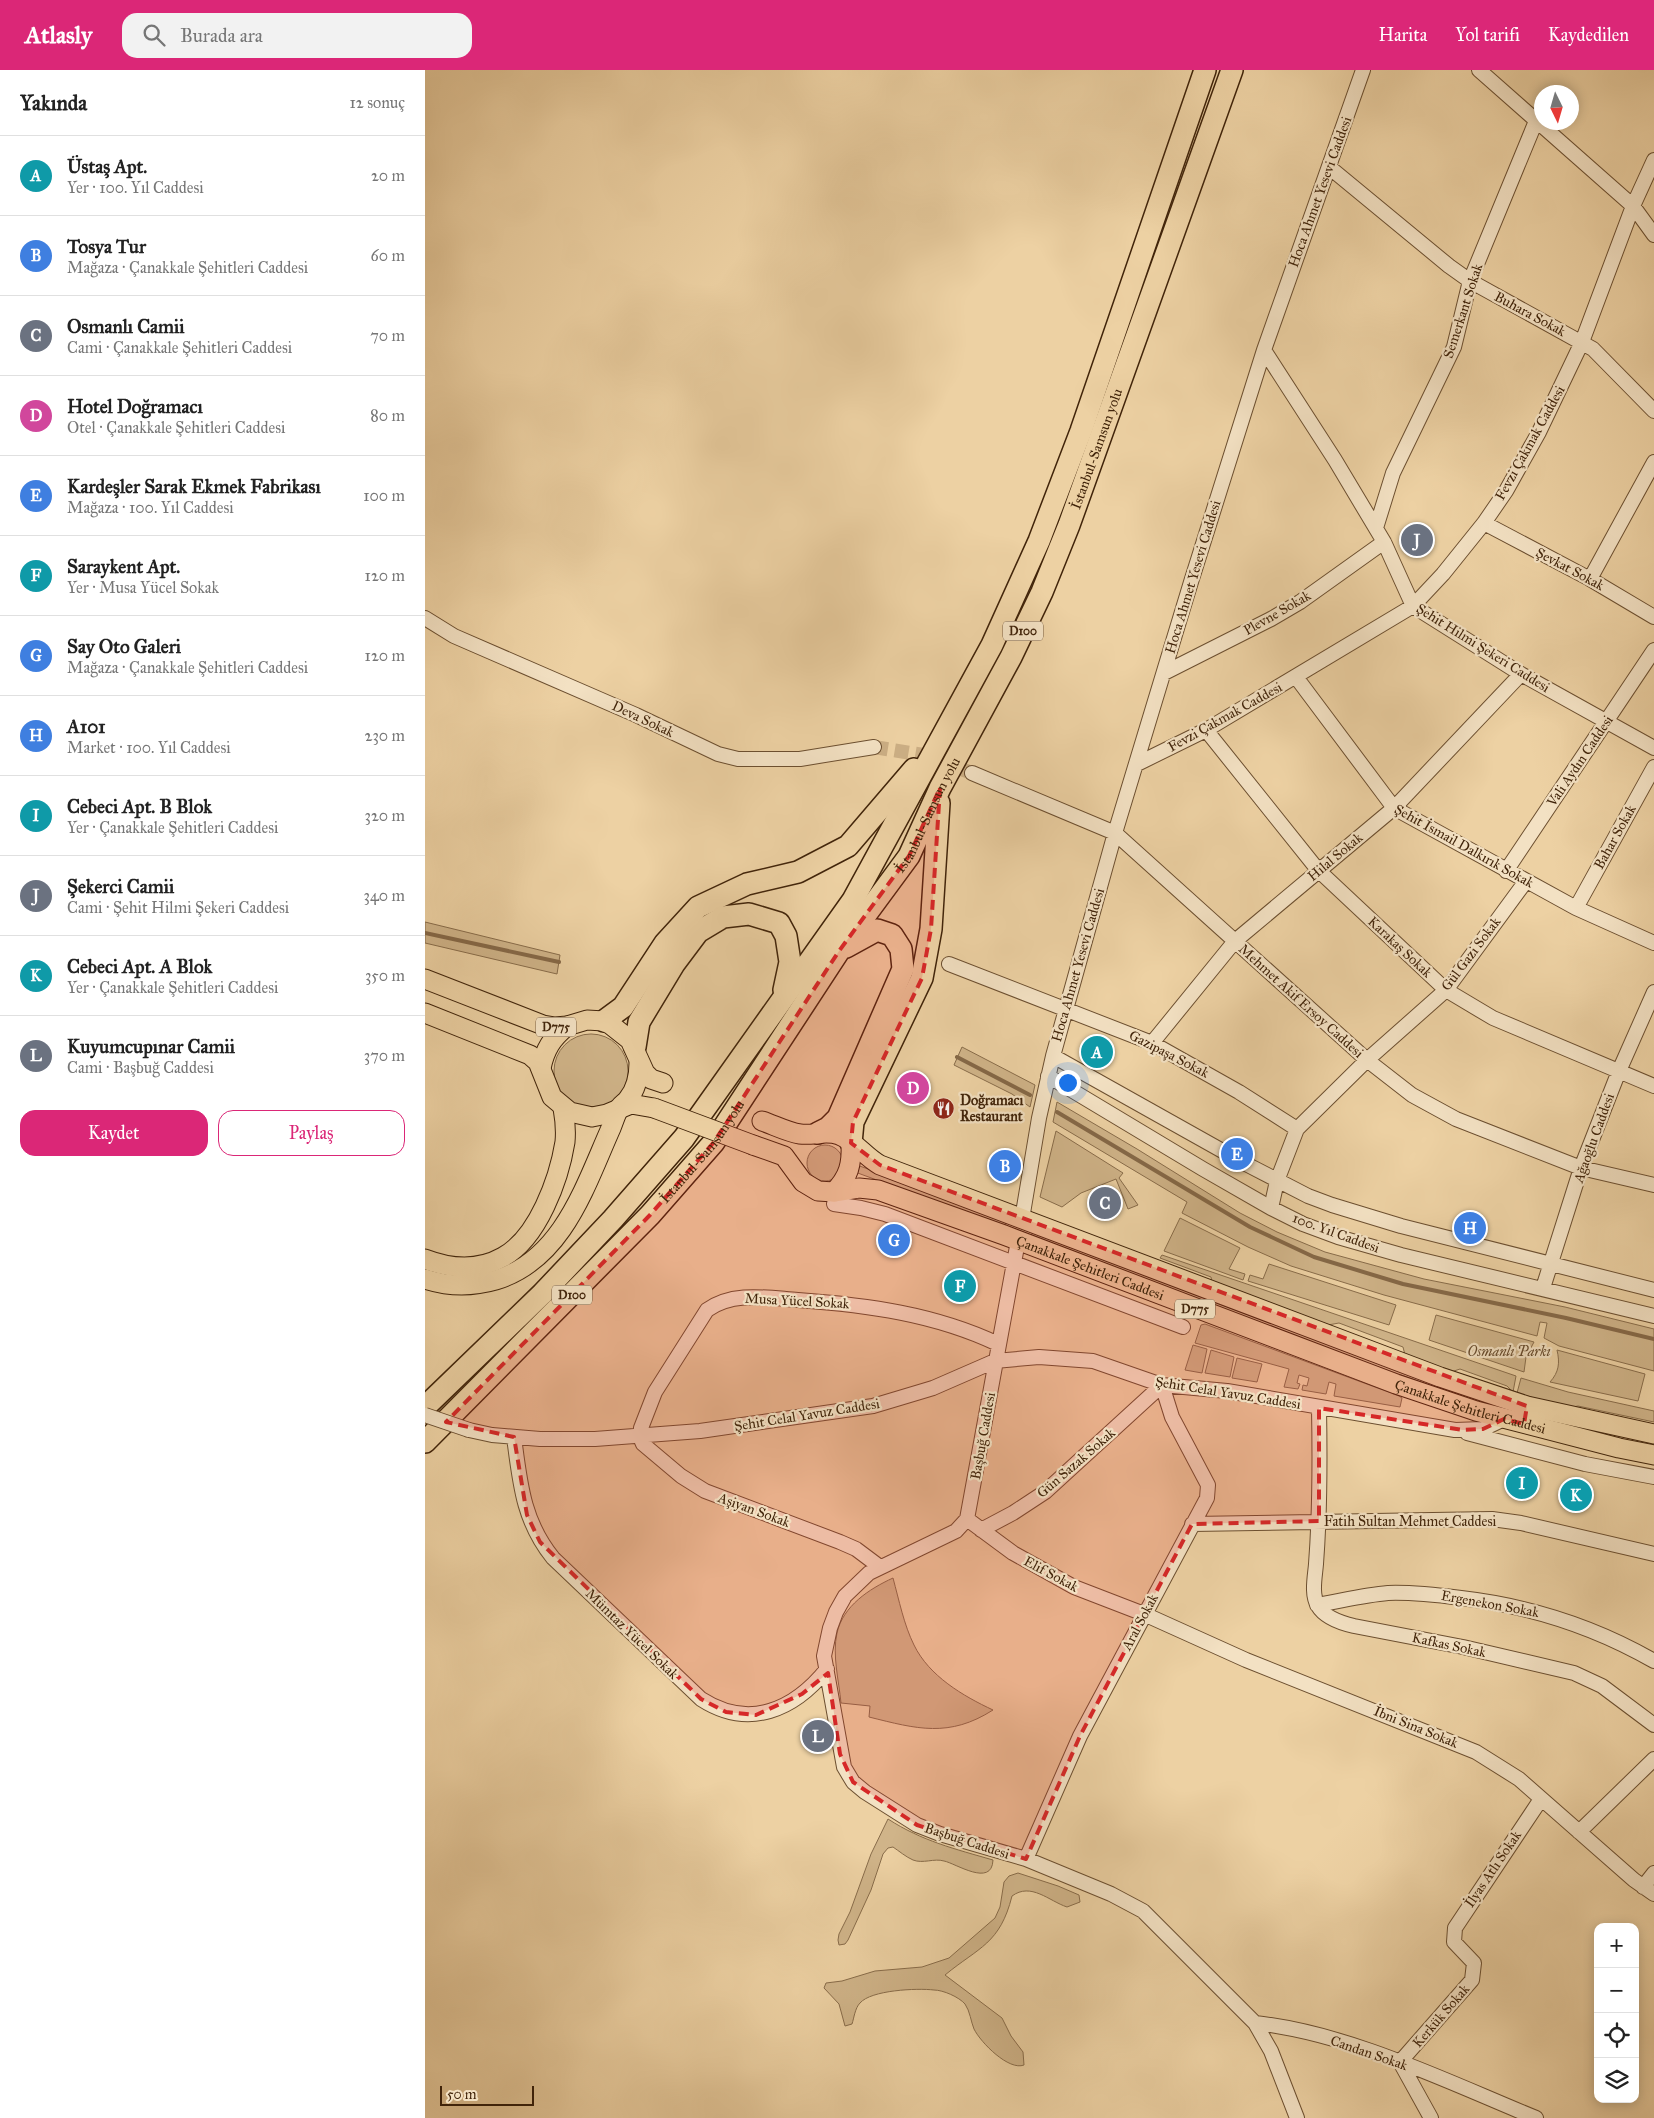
<!DOCTYPE html>
<html lang="tr">
<meta charset="utf-8">
<style>
body{margin:0;font-family:"IM FELL Great Primer",serif;background:#f2f2f2;color:#222}
.controls{position:absolute;right:15px;bottom:15px;display:grid;overflow:hidden;border-radius:10px;box-shadow:0 2px 12px #0003}
.controls button{width:45px;height:45px;display:grid;place-items:center;padding:0;border:0;border-bottom:1px solid #e0e0e0;background:#fff;color:#222;font:25px sans-serif}
.compass{position:absolute;left:1109px;top:15px;width:45px;height:45px;border-radius:50%;background:#fff;box-shadow:0 2px 12px #0003;rotate:175deg}
.scale{position:absolute;left:15px;bottom:12px;width:94px;box-sizing:border-box;padding-left:5px;border:2px solid #41240a;border-top:0;font-size:14px;line-height:18px;white-space:nowrap;color:#41240a;-webkit-text-stroke:4px #f3e1c3;paint-order:stroke}
.you{position:absolute;left:642px;top:1012px;width:18px;height:18px;margin:-12px;border:4px solid #fff;border-radius:50%;background:#1a73e8;box-shadow:0 0 0 8px #1a73e833}
.badge{display:grid;place-items:center;width:32px;height:32px;border-radius:50%;background:#db2777;color:#fff;font-size:16px;font-weight:700}
.pin{position:absolute;translate:-50% -50%;border:2px solid #fff;box-shadow:0 1px 5px #0006}
.list{margin:0;padding:0;list-style:none}
h2{display:flex;justify-content:space-between;align-items:center;height:65px;margin:0;padding:0 20px;font-size:21px}
h2 small{font-size:16px;font-weight:400;color:#767676}
.list li{display:grid;grid-template-columns:32px 1fr auto;gap:15px;align-items:center;box-sizing:border-box;height:80px;padding:0 20px;border-top:1px solid #e0e0e0}
.list b{display:block;font-size:19px;white-space:nowrap}
.list p{margin:0;font-size:16px;white-space:nowrap;color:#767676}
.list em{font-size:16px;font-style:normal;color:#767676}
.actions{display:flex;gap:10px;padding:15px 20px}
.actions a{flex:1;padding:11px 0;border:1px solid #db2777;border-radius:15px;text-align:center;font-size:18px;color:#db2777}
.actions .main{background:#db2777;color:#fff}
.icon{flex:none;width:28px;height:28px;fill:none;stroke:currentColor;stroke-width:2;stroke-linecap:round;stroke-linejoin:round}
.map{position:relative;flex:none;width:1229px;height:2048px;overflow:hidden}
header{display:flex;align-items:center;gap:30px;box-sizing:border-box;height:70px;padding:0 25px;background:#db2777;color:#fff}
header strong{font-size:24px}
nav{display:flex;gap:28px;margin-inline-start:auto;font-size:18px}
.search{width:350px;height:45px;background:#f2f2f2;display:flex;align-items:center;gap:12px;box-sizing:border-box;padding:0 18px;border-radius:15px;color:#767676;font-size:19px}
main{display:flex}
aside{flex:1;background:#fff}
.map>svg:first-child{display:block}
.green{fill:#d0b489;stroke:#886c4a}
.lines{fill:none;stroke-linecap:round;stroke-linejoin:round}
.stream{stroke:#856847;stroke-width:4}
.minor-tunnel{stroke:#cbae84;stroke-width:14;stroke-dasharray:14 7;stroke-linecap:butt}
.minor-casing{stroke:#6c4f30;stroke-width:16}
.major-casing{stroke:#41240a;stroke-width:21}
.highway-casing{stroke:#41240a;stroke-width:24}
.minor{stroke:#f3e1c3;stroke-width:14}
.major{stroke:#edd1a3;stroke-width:19}
.highway{stroke:#edd1a3;stroke-width:21}
.minor-bridge-casing{stroke:#6c4f30;stroke-width:16;stroke-linecap:butt}
.major-bridge-casing{stroke:#41240a;stroke-width:21;stroke-linecap:butt}
.minor-bridge{stroke:#f3e1c3;stroke-width:14}
.major-bridge{stroke:#edd1a3;stroke-width:19}
.marked{fill:#d62828;fill-opacity:0.2;stroke:#d62828;stroke-width:4;stroke-dasharray:10 6;stroke-linejoin:round}
.labels{text-anchor:middle;dominant-baseline:central;stroke-width:4.5;stroke-linejoin:round;paint-order:stroke}
.shield{fill:#f3e1c3;stroke:#765d42;stroke-width:1}
.shield-label{font-size:12px;font-weight:bold;fill:#41240a}
.street-label{font-size:14px;fill:#41240a;stroke:#f3e1c3}
.poi-label{font-size:14px;font-weight:bold;fill:#41240a;stroke:#f3e1c3;text-anchor:start}
.park-label{font-size:14px;font-style:italic;fill:#65482a;stroke:#f3e1c3}
</style>
<header>
<strong>Atlasly</strong>
<div class="search"><svg class="icon" aria-label="search" viewBox="0 0 24 24"><circle cx="10" cy="10" r="6"/><path d="M15 15l6 6"/></svg>Burada ara</div>
<nav><a>Harita</a><a>Yol tarifi</a><a>Kaydedilen</a></nav>
</header>
<main>
<aside>
<h2>Yakında<small>12 sonuç</small></h2>
<ul class="list">
<li><span class="badge" style="background:#0f9aa8">A</span><div><b>Üstaş Apt.</b><p>Yer · 100. Yıl Caddesi</p></div><em>20 m</em></li>
<li><span class="badge" style="background:#3f7fe0">B</span><div><b>Tosya Tur</b><p>Mağaza · Çanakkale Şehitleri Caddesi</p></div><em>60 m</em></li>
<li><span class="badge" style="background:#6b7280">C</span><div><b>Osmanlı Camii</b><p>Cami · Çanakkale Şehitleri Caddesi</p></div><em>70 m</em></li>
<li><span class="badge" style="background:#d1479c">D</span><div><b>Hotel Doğramacı</b><p>Otel · Çanakkale Şehitleri Caddesi</p></div><em>80 m</em></li>
<li><span class="badge" style="background:#3f7fe0">E</span><div><b>Kardeşler Sarak Ekmek Fabrikası</b><p>Mağaza · 100. Yıl Caddesi</p></div><em>100 m</em></li>
<li><span class="badge" style="background:#0f9aa8">F</span><div><b>Saraykent Apt.</b><p>Yer · Musa Yücel Sokak</p></div><em>120 m</em></li>
<li><span class="badge" style="background:#3f7fe0">G</span><div><b>Say Oto Galeri</b><p>Mağaza · Çanakkale Şehitleri Caddesi</p></div><em>120 m</em></li>
<li><span class="badge" style="background:#3f7fe0">H</span><div><b>A101</b><p>Market · 100. Yıl Caddesi</p></div><em>230 m</em></li>
<li><span class="badge" style="background:#0f9aa8">I</span><div><b>Cebeci Apt. B Blok</b><p>Yer · Çanakkale Şehitleri Caddesi</p></div><em>320 m</em></li>
<li><span class="badge" style="background:#6b7280">J</span><div><b>Şekerci Camii</b><p>Cami · Şehit Hilmi Şekeri Caddesi</p></div><em>340 m</em></li>
<li><span class="badge" style="background:#0f9aa8">K</span><div><b>Cebeci Apt. A Blok</b><p>Yer · Çanakkale Şehitleri Caddesi</p></div><em>350 m</em></li>
<li><span class="badge" style="background:#6b7280">L</span><div><b>Kuyumcupınar Camii</b><p>Cami · Başbuğ Caddesi</p></div><em>370 m</em></li>
</ul>
<div class="actions"><a class="main">Kaydet</a><a>Paylaş</a></div>
</aside>
<div class="map">
<svg width="1229" height="2048" viewBox="0 0 1229 2048">
<rect width="100%" height="100%" fill="#edd1a3"/>
<filter id="stains"><feTurbulence type="fractalNoise" baseFrequency=".004" numOctaves="4"/><feColorMatrix values="0 0 0 0 .2 0 0 0 0 .09 0 0 0 0 .02 0 0 0 .5 -.17"/></filter>
<radialGradient id="worn" r=".72"><stop offset=".6" stop-color="#630" stop-opacity="0"/><stop offset="1" stop-color="#630" stop-opacity=".3"/></radialGradient>
<path class="green" d="M0,852L135,885L132,904L0,873Z
M129 1001a37 37 0 1 1 74 0a37 37 0 1 1-74 0Z
M537,977L610,1015L605,1037L587,1024L529,995Z
M632,1032L712,1079L815,1143L852,1162L900,1182L999,1209L1140,1237L1229,1259V1301L1134,1276L1119,1268L1122,1253L1115,1252L1112,1266L959,1225L866,1196L823,1177L757,1143L762,1132L628,1052Z
M631,1061L698,1103L694,1108L713,1135L703,1139L691,1109L656,1123L637,1137L615,1127Z
M382 1093a18 18 0 1 1 36 0a18 18 0 1 1-36 0Z
M432,1095L578,1148L581,1155L577,1156L430,1102Z
M755,1148L815,1178L804,1199L820,1204L818,1210L739,1181Z
M608,1162L813,1241L1070,1334L1067,1336L1035,1326L814,1247L605,1167Z
M737,1185L1091,1306L1088,1322L1082,1316L1035,1299L1026,1302L980,1285L978,1277L914,1253L903,1255L787,1212L786,1207L735,1188Z
M844,1194L971,1235L964,1255L823,1211L825,1205L838,1209Z
M1011,1245L1109,1272L1101,1287L1099,1302L1004,1270Z
M780,1254L974,1326L977,1328L975,1337L909,1326L911,1314L904,1312L901,1324L877,1320L878,1315L882,1316L884,1308L874,1305L872,1313L875,1314L873,1319L859,1317L864,1299L770,1273L776,1255Z
M768,1275L782,1279L777,1303L760,1300Z
M786,1280L809,1287L805,1307L780,1303Z
M1132,1280L1220,1304L1213,1331L1125,1312C1134,1302 1135,1293 1132,1280Z
M812,1288L837,1294L832,1312L807,1308Z
M1096,1308L1143,1322L1229,1341V1352L1153,1336L1143,1338L1092,1323Z
M468,1508C474,1530 479,1555 489,1575C504,1606 538,1626 568,1640C524,1668 492,1659 444,1647L445,1636L416,1633C414,1611 407,1585 412,1563C418,1536 444,1519 468,1508Z
M463,1749C497,1771 530,1779 568,1790C567,1818 530,1793 519,1791C509,1788 498,1794 488,1790C481,1787 474,1781 468,1777L463,1778L458,1784L446,1820L423,1870L420,1874L414,1875L413,1870L414,1864L425,1842L446,1784Z
M593,1803L633,1816L654,1825L655,1832L642,1837C624,1831 606,1812 587,1826C575,1874 554,1877 520,1905L577,1948L586,1966L598,1982L599,1995C584,2001 556,1973 549,1959C546,1952 545,1941 540,1934C534,1927 518,1920 509,1920C492,1918 446,1920 435,1933C430,1938 429,1948 427,1954L420,1956L414,1934L399,1918L401,1913L417,1911L450,1901L497,1897L524,1888L570,1848L575,1837L579,1812L584,1806Z"/>
<g class="lines">
<path class="stream" d="M0,863L134,892
M532,987L605,1025
M632,1042L825,1157L889,1187L978,1214L1141,1248L1229,1269"/>
<path class="minor-tunnel" d="M449,677L498,685L547,703"/>
<defs>
<path id="minor" d="M1054,0L1208,136L1229,165
M904,97L1024,196L1045,211L1168,279L1229,341
M839,280L910,390L959,472L988,536L1096,604L1229,678
M1059,453L1165,509L1229,547
M951,458L968,403L1029,277L1045,211L1111,51
M1165,509L1229,392
M0,548L29,566L211,645L293,684L313,689H375L449,677
M739,603L846,549L875,532L959,472
M871,607L969,738L1151,838L1229,873
M781,660L893,800L1021,920L1068,948L1229,1016
M712,694L781,660L988,536L1018,504L1059,453L1081,421L1114,362L1157,272L1208,136L1229,90
M547,703L690,763L942,990L987,1025L1031,1049L1156,1098L1229,1115
M1081,801L1229,580
M1151,838L1229,697
M524,894L727,973L814,1022L872,1059
M727,973L810,871L969,738L1096,604
M628,986L819,1093L883,1126L907,1135L976,1156L1229,1220
M623,1006L778,1099L846,1138L878,1154L913,1167L976,1185L1229,1246
M409,1134L436,1138L460,1144L758,1257
M846,1138L852,1111L872,1059L942,990L1021,920L1101,811
M597,1149L614,1048L628,986L690,763L766,512L839,280L938,0
M593,1171L542,1449L531,1461L444,1503L420,1526L411,1542L405,1558L399,1586L419,1697L428,1712L440,1722L492,1755L515,1764L601,1789L686,1824L718,1841L830,1953L846,1981L872,2048
M1118,1218L1156,1098L1194,1001L1229,922
M894,1338C895,1390 895,1442 891,1494C890,1507 886,1524 893,1536C900,1548 916,1553 929,1556L1038,1577L1149,1603L1177,1616L1229,1655
M44,1360L67,1365L115,1369H170L275,1361L448,1336L508,1318L570,1291L614,1287L668,1291L737,1315L802,1321L1030,1360L1058,1359L1079,1349
M1042,1363L1160,1394L1229,1407
M89,1367C95,1413 98,1451 128,1488L276,1629C324,1660 369,1640 402,1599
M542,1449L588,1483L649,1517L719,1544L821,1590L1051,1682L1094,1709L1209,1810L1229,1824
M767,1454L1067,1449L1096,1453L1229,1484
M556,1460L588,1443L620,1422L737,1315
M455,1497L431,1479L415,1472L280,1421L256,1406L218,1374L215,1367L216,1358L230,1322L282,1240C308,1221 343,1228 373,1230C442,1235 510,1244 573,1274
M892,1535C916,1531 939,1525 963,1523C988,1522 1012,1525 1036,1528C1105,1536 1168,1556 1229,1591
M1154,1762L1229,1689
M601,1789L655,1666L782,1428L783,1415L747,1347L737,1315
M1218,1817L1229,1803
M830,1953C924,1963 1023,2012 1111,2048
M1006,2048L975,1992L1047,1910L1049,1893L1029,1872L1030,1858L1116,1729"/>
<g id="major">
<path d="M0,909L118,955L130,957L142,956L162,950L179,951L186,955L205,970L220,1003L226,1009L238,1013"/>
<path d="M0,943L105,985L113,992L127,1027L145,1042L167,1047L182,1044L206,1034L229,1038"/>
<path d="M116,998C120,979 127,968 142,956"/>
<path d="M337,1051C349,1055 362,1062 375,1064C388,1066 401,1060 414,1065C430,1071 440,1087 455,1095L1015,1307L1102,1336L1229,1364"/>
<path id="s1" d="M328,1075L359,1086L378,1112L393,1121L409,1122L434,1118L453,1120L579,1165L971,1314L1051,1341L1194,1378L1229,1385"/>
<path d="M409,1122C424,1107 427,1094 426,1073"/>
<path d="M0,1189C26,1199 53,1201 78,1187C113,1168 134,1109 140,1072C141,1061 140,1049 138,1038"/>
<path d="M0,1209C24,1217 47,1217 71,1210C138,1189 160,1116 186,1058C189,1051 191,1043 195,1037C197,1034 201,1032 203,1029C212,1018 214,1006 214,993"/>
</g>
<g id="highway">
<path d="M179,951L198,937L240,873L273,837L322,814L373,802L423,776L489,699"/>
<path d="M210,977L214,952L249,894L273,862L298,847L324,844L354,853L361,866L365,892L359,920"/>
<path d="M393,1063L403,1058L413,1048L478,899L476,879L467,865L452,860L421,877"/>
<path d="M426,1073L428,1052L497,908L506,859L514,733"/>
<path d="M0,1337L117,1224L188,1149L259,1068L428,830L567,575L614,471L656,361L780,0"/>
<path id="s2" d="M0,1372L225,1145L289,1072L414,881L484,786L515,718L586,587L617,522L644,455L807,0"/>
</g>
</defs>
<use href="#minor" class="minor-casing"/>
<use href="#major" class="major-casing"/>
<use href="#highway" class="highway-casing"/>
<use href="#minor" class="minor"/>
<use href="#major" class="major"/>
<use href="#highway" class="highway"/>
<defs>
<path id="minor-bridge" d="M0,1345L44,1360"/>
<path id="major-bridge" d="M229,1038L328,1075"/>
</defs>
<use href="#minor-bridge" class="minor-bridge-casing"/>
<use href="#major-bridge" class="major-bridge-casing"/>
<use href="#minor-bridge" class="minor-bridge"/>
<use href="#major-bridge" class="major-bridge"/>
</g>
<path class="marked" d="M515,718L506,859L497,908L428,1052L426,1073L455,1095L1102,1336L1099,1354L1079,1349L1058,1359L1038,1360L894,1338V1451L767,1454L655,1666L601,1789L492,1755L428,1712L415,1684L403,1603L377,1624L331,1645L301,1642L276,1629L115,1472L102,1445L89,1367L21,1352L225,1145L289,1072L414,881L484,786Z"/>
<defs>
<symbol id="restaurant-disc" viewBox="-11 -11 22 22"><circle r="9.5" fill="#8f2418" stroke="#f3e1c3"/><path d="M-5-6h1v4h1v-4h1v4h1v-4h1v5L-1.5 .5V6h-2V.5L-5-1ZM5-6V6H3V1.5H1.5Q1.5-4 5-6Z" fill="#fff"/></symbol>
</defs>
<g fill-rule="evenodd">
<use href="#restaurant-disc" x="506" y="1026" width="25" height="25"/>
</g>
<g class="labels">
<g class="shield">
<rect x="578" y="551.5" width="40" height="19" rx="4"/>
<rect x="111" y="947.5" width="40" height="19" rx="4"/>
<rect x="127" y="1215.5" width="40" height="19" rx="4"/>
<rect x="750" y="1229.5" width="40" height="19" rx="4"/>
</g>
<g class="shield-label">
<text x="598" y="561">D100</text>
<text x="131" y="957">D775</text>
<text x="147" y="1225">D100</text>
<text x="770" y="1239">D775</text>
</g>
<g class="street-label">
<text transform="translate(895 122) rotate(-70)">Hoca Ahmet Yesevi Caddesi</text>
<text transform="translate(1038 241) rotate(-72)">Semerkant Sokak</text>
<text transform="translate(1105 244) rotate(28)">Buhara Sokak</text>
<text transform="translate(1105 373) rotate(-61)">Fevzi Çakmak Caddesi</text>
<text stroke="none"><textPath href="#s2" startOffset="1212">İstanbul-Samsun yolu</textPath></text>
<text transform="translate(1145 499) rotate(28)">Şevkat Sokak</text>
<text transform="translate(768 507) rotate(-73)">Hoca Ahmet Yesevi Caddesi</text>
<text transform="translate(852 543) rotate(-30)">Plevne Sokak</text>
<text transform="translate(1058 578) rotate(32)">Şehit Hilmi Şekeri Caddesi</text>
<text transform="translate(800 647) rotate(-29)">Fevzi Çakmak Caddesi</text>
<text transform="translate(218 649) rotate(25)">Deva Sokak</text>
<text transform="translate(1155 691) rotate(-56)">Vali Aydın Caddesi</text>
<text stroke="none"><textPath href="#s2" startOffset="808">İstanbul-Samsun yolu</textPath></text>
<text transform="translate(1190 767) rotate(-61)">Bahar Sokak</text>
<text transform="translate(1039 776) rotate(29)">Şehit İsmail Dalkırık Sokak</text>
<text transform="translate(910 787) rotate(-40)">Hilal Sokak</text>
<text transform="translate(975 877) rotate(43)">Karakaş Sokak</text>
<text transform="translate(1046 884) rotate(-53)">Gül Gazi Sokak</text>
<text transform="translate(653 895) rotate(-74)">Hoca Ahmet Yesevi Caddesi</text>
<text transform="translate(876 931) rotate(42)">Mehmet Akif Ersoy Caddesi</text>
<text transform="translate(744 984) rotate(27)">Gazipaşa Sokak</text>
<text transform="translate(1169 1068) rotate(-70)">Ağaoğlu Caddesi</text>
<text stroke="none"><textPath href="#s2" startOffset="402">İstanbul-Samsun yolu</textPath></text>
<text transform="translate(911 1163) rotate(20)">100. Yıl Caddesi</text>
<text stroke="none"><textPath href="#s1" startOffset="369">Çanakkale Şehitleri Caddesi</textPath></text>
<text transform="translate(372 1231) rotate(3)">Musa Yücel Sokak</text>
<text transform="translate(803 1323) rotate(9)">Şehit Celal Yavuz Caddesi</text>
<text stroke="none"><textPath href="#s1" startOffset="774">Çanakkale Şehitleri Caddesi</textPath></text>
<text transform="translate(382 1345) rotate(-9)">Şehit Celal Yavuz Caddesi</text>
<text transform="translate(558 1366) rotate(-80)">Başbuğ Caddesi</text>
<text transform="translate(651 1393) rotate(-41)">Gün Sazak Sokak</text>
<text transform="translate(329 1440) rotate(20)">Aşiyan Sokak</text>
<text x="985" y="1451">Fatih Sultan Mehmet Caddesi</text>
<text transform="translate(626 1504) rotate(28)">Elif Sokak</text>
<text transform="translate(1065 1534) rotate(10)">Ergenekon Sokak</text>
<text transform="translate(715 1552) rotate(-62)">Aral Sokak</text>
<text transform="translate(207 1564) rotate(44)">Mümtaz Yücel Sokak</text>
<text transform="translate(1024 1575) rotate(12)">Kafkas Sokak</text>
<text transform="translate(991 1657) rotate(22)">İbni Sina Sokak</text>
<text transform="translate(542 1771) rotate(18)">Başbuğ Caddesi</text>
<text transform="translate(1068 1799) rotate(-56)">İlyas Atlı Sokak</text>
<text transform="translate(1016 1946) rotate(-49)">Kerkük Sokak</text>
<text transform="translate(944 1983) rotate(19)">Candan Sokak</text>
</g>
<g class="poi-label">
<text x="535" y="1030">Doğramacı<tspan x="535" dy="16">Restaurant</tspan></text>
</g>
<g class="park-label">
<text x="1084" y="1281">Osmanlı Parkı</text>
</g>
</g>
<rect width="100%" height="100%" filter="url(#stains)"/>
<rect width="100%" height="100%" fill="url(#worn)"/>
</svg>
<div class="controls">
<button>+</button>
<button>−</button>
<button><svg class="icon" aria-label="locate" viewBox="0 0 24 24"><circle cx="12" cy="12" r="6"/><path d="M12 2v4M12 18v4M2 12h4M18 12h4"/></svg></button>
<button><svg class="icon" aria-label="layers" viewBox="0 0 24 24"><path d="M12 4l9 5-9 5-9-5zM3 14l9 5 9-5"/></svg></button>
</div>
<svg class="compass" viewBox="-18 -18 36 36"><path d="M0-13l5 13h-10z" fill="#e53935"/><path d="M0 13l5-13h-10z" fill="#767676"/></svg>
<div class="scale">50 m</div>
<div class="you"></div>
<div class="pin badge" style="left:672px;top:982px;background:#0f9aa8">A</div>
<div class="pin badge" style="left:580px;top:1096px;background:#3f7fe0">B</div>
<div class="pin badge" style="left:680px;top:1133px;background:#6b7280">C</div>
<div class="pin badge" style="left:488px;top:1018px;background:#d1479c">D</div>
<div class="pin badge" style="left:812px;top:1084px;background:#3f7fe0">E</div>
<div class="pin badge" style="left:535px;top:1216px;background:#0f9aa8">F</div>
<div class="pin badge" style="left:469px;top:1170px;background:#3f7fe0">G</div>
<div class="pin badge" style="left:1045px;top:1158px;background:#3f7fe0">H</div>
<div class="pin badge" style="left:1097px;top:1413px;background:#0f9aa8">I</div>
<div class="pin badge" style="left:992px;top:470px;background:#6b7280">J</div>
<div class="pin badge" style="left:1151px;top:1425px;background:#0f9aa8">K</div>
<div class="pin badge" style="left:393px;top:1666px;background:#6b7280">L</div>
</div>
</main>
